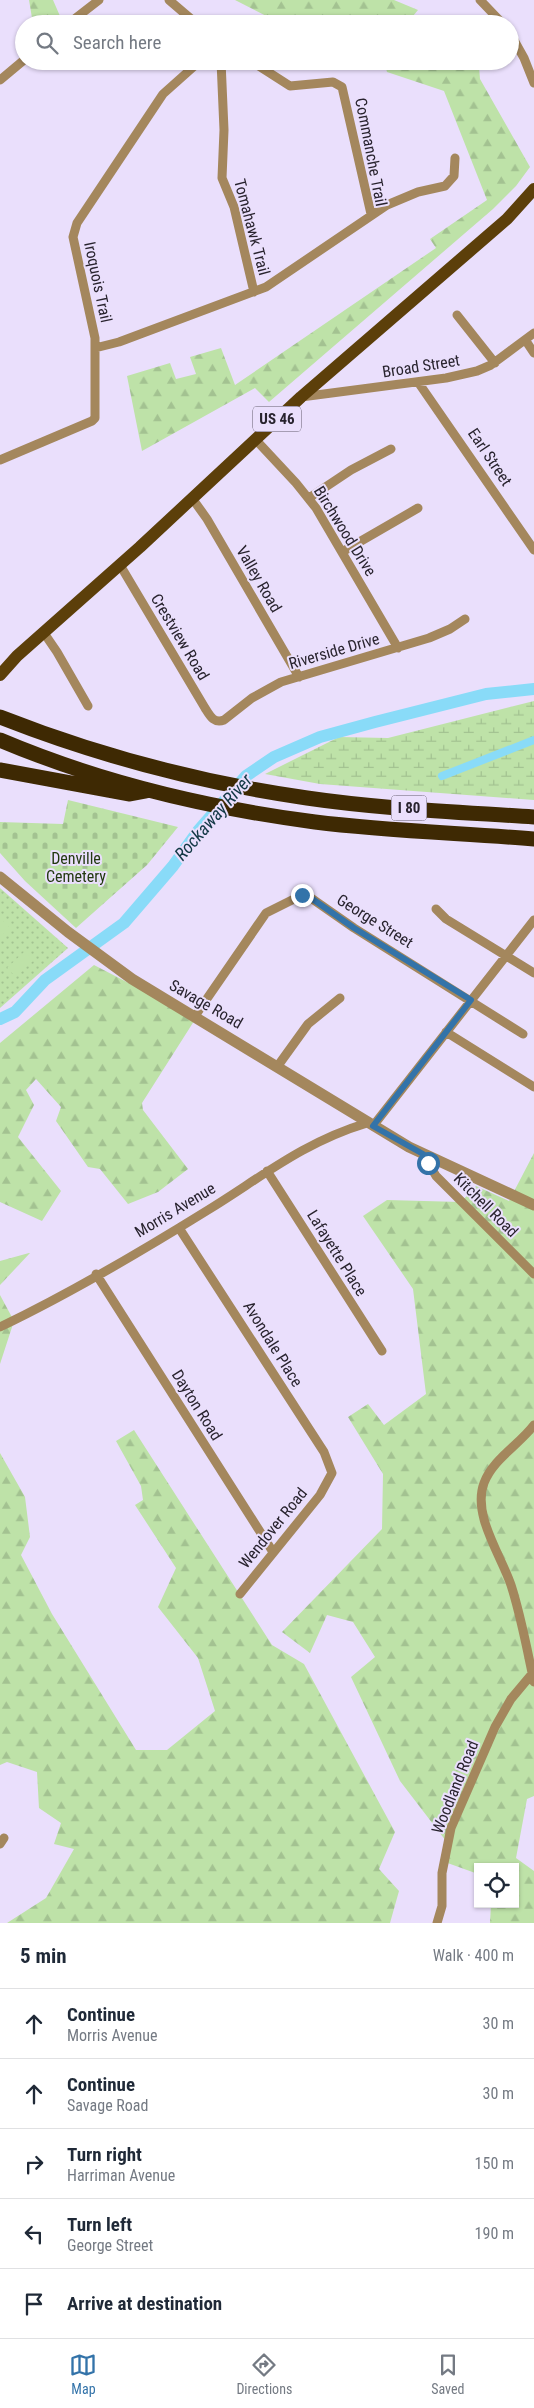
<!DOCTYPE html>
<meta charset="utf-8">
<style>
body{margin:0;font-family:"Roboto Condensed",sans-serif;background:#f2f2f3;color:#1f2937}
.controls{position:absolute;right:15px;bottom:15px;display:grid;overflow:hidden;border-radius:0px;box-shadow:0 1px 4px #0004}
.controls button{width:45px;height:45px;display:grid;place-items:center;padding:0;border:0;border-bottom:1px solid #e0e1e3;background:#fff;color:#1f2937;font:25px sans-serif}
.stop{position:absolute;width:15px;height:15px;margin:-11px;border:4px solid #3373a9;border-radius:50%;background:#fff}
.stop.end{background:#3373a9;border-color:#fff;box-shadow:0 1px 5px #0008}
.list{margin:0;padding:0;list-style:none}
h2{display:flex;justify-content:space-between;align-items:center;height:65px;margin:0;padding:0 20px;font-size:21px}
h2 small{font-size:16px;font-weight:400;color:#747a83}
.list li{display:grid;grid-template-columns:32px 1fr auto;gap:15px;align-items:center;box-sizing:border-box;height:70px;padding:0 20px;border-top:1px solid #e0e1e3}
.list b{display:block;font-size:19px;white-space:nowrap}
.list p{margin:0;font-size:16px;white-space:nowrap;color:#747a83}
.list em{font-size:16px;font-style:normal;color:#747a83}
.icon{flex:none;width:28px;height:28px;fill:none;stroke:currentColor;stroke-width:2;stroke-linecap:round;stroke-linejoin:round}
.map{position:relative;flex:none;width:534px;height:1923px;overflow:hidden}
.search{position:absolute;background:#fff;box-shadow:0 1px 4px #0004;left:15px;right:15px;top:15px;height:55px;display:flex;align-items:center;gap:12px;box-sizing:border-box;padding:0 18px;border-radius:28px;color:#747a83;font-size:19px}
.sheet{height:415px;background:#fff}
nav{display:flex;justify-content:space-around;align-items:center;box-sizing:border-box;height:70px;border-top:1px solid #e0e1e3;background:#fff;font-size:14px;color:#747a83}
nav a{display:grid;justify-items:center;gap:2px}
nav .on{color:#3373a9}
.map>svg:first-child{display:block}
.forest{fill:url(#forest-firs)}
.wetland{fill:url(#wetland-marsh)}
.cemetery{fill:url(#cemetery-stones)}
.park{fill:url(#park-dots)}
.pitch{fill:#bee2a8}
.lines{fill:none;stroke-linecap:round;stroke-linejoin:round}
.canal{stroke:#89dbf8;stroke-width:8}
.river{stroke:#89dbf8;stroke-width:12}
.minor{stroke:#a4875d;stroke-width:9}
.tertiary{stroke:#a4875d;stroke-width:11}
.primary{stroke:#5c3f0a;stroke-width:12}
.motorway{stroke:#3e2903;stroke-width:15}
.route{stroke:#3373a9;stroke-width:6}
.labels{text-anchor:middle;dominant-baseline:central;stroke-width:4;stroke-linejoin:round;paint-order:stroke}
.shield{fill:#eadffc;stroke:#625b6c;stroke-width:1}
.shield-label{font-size:15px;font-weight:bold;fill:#28232e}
.street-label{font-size:16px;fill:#28232e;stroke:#eadffc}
.park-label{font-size:16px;fill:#22390f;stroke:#eadffc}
.water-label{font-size:18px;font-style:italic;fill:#113744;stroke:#eadffc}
</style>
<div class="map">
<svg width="534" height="1923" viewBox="0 0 534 1923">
<defs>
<pattern id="forest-firs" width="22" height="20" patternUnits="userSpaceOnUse" patternTransform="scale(1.25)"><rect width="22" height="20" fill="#bee2a8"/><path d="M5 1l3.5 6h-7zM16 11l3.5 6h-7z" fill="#a3c291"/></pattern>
<pattern id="wetland-marsh" width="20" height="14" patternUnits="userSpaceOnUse" patternTransform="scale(1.25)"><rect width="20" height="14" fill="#bee2a8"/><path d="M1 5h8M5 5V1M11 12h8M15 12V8" fill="none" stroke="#a3c291"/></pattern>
<pattern id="cemetery-stones" width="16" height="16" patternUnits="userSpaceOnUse" patternTransform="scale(1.25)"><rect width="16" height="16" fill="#bee2a8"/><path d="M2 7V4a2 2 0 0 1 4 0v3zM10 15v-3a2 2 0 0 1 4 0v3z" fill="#a3c291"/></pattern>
<pattern id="park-dots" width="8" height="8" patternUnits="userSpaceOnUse" patternTransform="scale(1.25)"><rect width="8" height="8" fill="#bee2a8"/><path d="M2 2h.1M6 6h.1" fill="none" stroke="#a3c291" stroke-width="1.8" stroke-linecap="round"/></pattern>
</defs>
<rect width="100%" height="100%" fill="#eadffc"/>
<path class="forest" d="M29,0H53L63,23L33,24Z
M235,0H394L418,10L408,22L410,24H327L297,18L291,24H282Z
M384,61H470L479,67L480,79L530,167L516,186L493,209L269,402L255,388L142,451L127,376L170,363L176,379L196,374L190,357L221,348L235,385L436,248L430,239L487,200L444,91L387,72Z
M94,965L196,1018L142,1103L143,1110L188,1169L158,1192L128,1204L100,1169L88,1167L56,1121L61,1107L36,1079L26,1090L34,1105L18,1137L61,1191L42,1221L0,1202V1043Z
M534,1153V1796L527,1799L516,1858L534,1871V1923H490L491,1904H515V1867H478V1874L442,1861L446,1841L400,1781L351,1677L375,1657L353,1622L327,1615L310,1653L282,1632L382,1529L383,1474L348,1417L368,1404L384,1425L426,1394L413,1289L363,1216L387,1200L461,1202L476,1186L509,1201Z
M29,1253H30L0,1285V1261Z
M0,1295L14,1321L0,1364Z
M134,1430L272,1645L304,1664L395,1832L379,1869L399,1891L390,1923H7L46,1898L74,1849L54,1844L61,1823L39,1808L37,1772L7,1762L0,1765V1453L25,1497L30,1537L21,1555L52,1614L136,1750H167L215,1711L198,1658L158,1607L176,1568L135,1505L143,1500L141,1486L116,1441Z"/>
<path class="wetland" d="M534,701V800L320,784L265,774L339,737L388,738Z"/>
<path class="cemetery" d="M68,800L178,827L147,865L76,928L25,881L0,853V822L63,824Z"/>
<path class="park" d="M0,888L68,948L0,1008Z"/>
<path class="pitch" d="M0,918L10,928L0,937Z
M25,951L33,961L16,977L7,968Z"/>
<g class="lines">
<path class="canal" d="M442,776L534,740"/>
<path class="river" d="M0,1019L15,1012L45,980L124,923L173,866L198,831L246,776L274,757L320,737L375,722L486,694L534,689"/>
<path class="minor" d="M169,0L197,24
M480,0L503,24
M68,24L99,0
M510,33L524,58L534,83
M221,61L224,130L222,178L234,207L254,292
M251,61L290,86L333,82L342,87L371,214
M0,80L24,60
M457,315L495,363
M526,341L534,353
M95,348L119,342L266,287L387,205L418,192L445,186L454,176L455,158
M418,382L534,550
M301,397L446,378L477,371L491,365L534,333
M255,439L296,483L316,508L398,648
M0,460L92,421L95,418V338L73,237L77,223L163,94L200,61
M192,498L207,519L299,677
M309,498L351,470L391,449
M342,552L418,508
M120,565L205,708C210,716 214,724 224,720L252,698L281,682L429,638L450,629L465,619
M44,633L57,652L88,706
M436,909L446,919L534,973
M195,1016L266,913L302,895L311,898L354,928L523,1034
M446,1032L534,1087
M277,1067L308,1024L340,998
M373,1126L534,920
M423,1154L436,1176L534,1274
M267,1171L382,1351
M179,1228L324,1452L332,1473L320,1495L240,1594
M96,1274L273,1552
M0,1327C71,1293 142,1251 208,1210C263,1176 304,1142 367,1123
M534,1425C519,1445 493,1459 484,1483C472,1515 501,1555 511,1585C521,1616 527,1649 534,1682
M0,1844L4,1838
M437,1923L442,1906V1873L451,1828L495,1727L511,1699L532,1674"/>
<path class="tertiary" d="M0,877L68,932L132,979L409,1147L534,1205"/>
<path class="primary" d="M0,675L17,656L140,547L301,397L507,219L534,189"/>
<path class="motorway" d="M0,717C99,756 202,783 307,798C382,809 459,812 534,817
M0,740C99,782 208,808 315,822C387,831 461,833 534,839
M0,770L130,794L146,791"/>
</g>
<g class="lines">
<path class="route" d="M302,895L311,898L354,928L471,1000L373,1126L423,1154L428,1163"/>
</g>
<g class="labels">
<g class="shield">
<rect x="253" y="406.5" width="48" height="25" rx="4"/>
<rect x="391.5" y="795.5" width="35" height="25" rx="4"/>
</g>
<g class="shield-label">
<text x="277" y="419">US 46</text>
<text x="409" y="808">I 80</text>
</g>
<g class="street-label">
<text transform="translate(371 152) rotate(79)">Commanche Trail</text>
<text transform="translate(252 227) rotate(75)">Tomahawk Trail</text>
<text transform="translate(98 282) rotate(78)">Iroquois Trail</text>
<text transform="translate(421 366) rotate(-9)">Broad Street</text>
<text transform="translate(490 457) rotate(56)">Earl Street</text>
<text transform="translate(345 531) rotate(58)">Birchwood Drive</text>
<text transform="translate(259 579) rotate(60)">Valley Road</text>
<text transform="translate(180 637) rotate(59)">Crestview Road</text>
<text transform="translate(334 651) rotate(-16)">Riverside Drive</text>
<text transform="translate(375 921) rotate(32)">George Street</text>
<text transform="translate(206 1004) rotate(30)">Savage Road</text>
<text transform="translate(486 1205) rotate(45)">Kitchell Road</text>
<text transform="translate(175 1210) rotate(-31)">Morris Avenue</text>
<text transform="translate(337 1253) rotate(58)">Lafayette Place</text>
<text transform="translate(273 1344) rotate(58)">Avondale Place</text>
<text transform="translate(197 1405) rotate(58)">Dayton Road</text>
<text transform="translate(273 1528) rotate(-51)">Wendover Road</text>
<text transform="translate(455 1787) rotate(-68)">Woodland Road</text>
</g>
<g class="park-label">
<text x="76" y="858">Denville<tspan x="76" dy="18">Cemetery</tspan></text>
</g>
<g class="water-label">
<text transform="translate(213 817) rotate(-49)">Rockaway River</text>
</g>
</g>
</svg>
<div class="controls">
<button><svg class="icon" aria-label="locate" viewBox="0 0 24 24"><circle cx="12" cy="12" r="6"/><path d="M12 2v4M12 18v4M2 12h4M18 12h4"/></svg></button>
</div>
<div class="stop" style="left:428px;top:1163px"></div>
<div class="stop end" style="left:302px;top:895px"></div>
<div class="search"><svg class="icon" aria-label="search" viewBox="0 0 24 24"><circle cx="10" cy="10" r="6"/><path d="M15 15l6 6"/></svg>Search here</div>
</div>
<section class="sheet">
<h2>5 min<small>Walk · 400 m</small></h2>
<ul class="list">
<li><svg class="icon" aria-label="ahead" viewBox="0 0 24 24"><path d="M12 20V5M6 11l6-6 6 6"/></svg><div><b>Continue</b><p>Morris Avenue</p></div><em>30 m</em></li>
<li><svg class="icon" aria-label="ahead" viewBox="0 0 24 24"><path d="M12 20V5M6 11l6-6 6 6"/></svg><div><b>Continue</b><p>Savage Road</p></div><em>30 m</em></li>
<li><svg class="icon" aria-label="right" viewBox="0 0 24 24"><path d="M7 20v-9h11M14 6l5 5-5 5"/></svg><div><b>Turn right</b><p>Harriman Avenue</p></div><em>150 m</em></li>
<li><svg class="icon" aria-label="left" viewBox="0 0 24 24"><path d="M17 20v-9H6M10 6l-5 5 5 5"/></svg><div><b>Turn left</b><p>George Street</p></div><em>190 m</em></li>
<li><svg class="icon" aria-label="arrive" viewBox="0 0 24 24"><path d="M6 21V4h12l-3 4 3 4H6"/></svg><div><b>Arrive at destination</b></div></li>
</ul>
</section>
<nav>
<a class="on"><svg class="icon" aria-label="map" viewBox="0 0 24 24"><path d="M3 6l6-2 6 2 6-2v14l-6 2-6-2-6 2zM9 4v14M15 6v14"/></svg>Map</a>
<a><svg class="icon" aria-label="directions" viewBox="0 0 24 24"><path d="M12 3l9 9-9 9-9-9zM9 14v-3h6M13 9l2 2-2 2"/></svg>Directions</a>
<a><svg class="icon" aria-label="saved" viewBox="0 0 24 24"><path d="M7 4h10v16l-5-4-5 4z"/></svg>Saved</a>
</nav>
